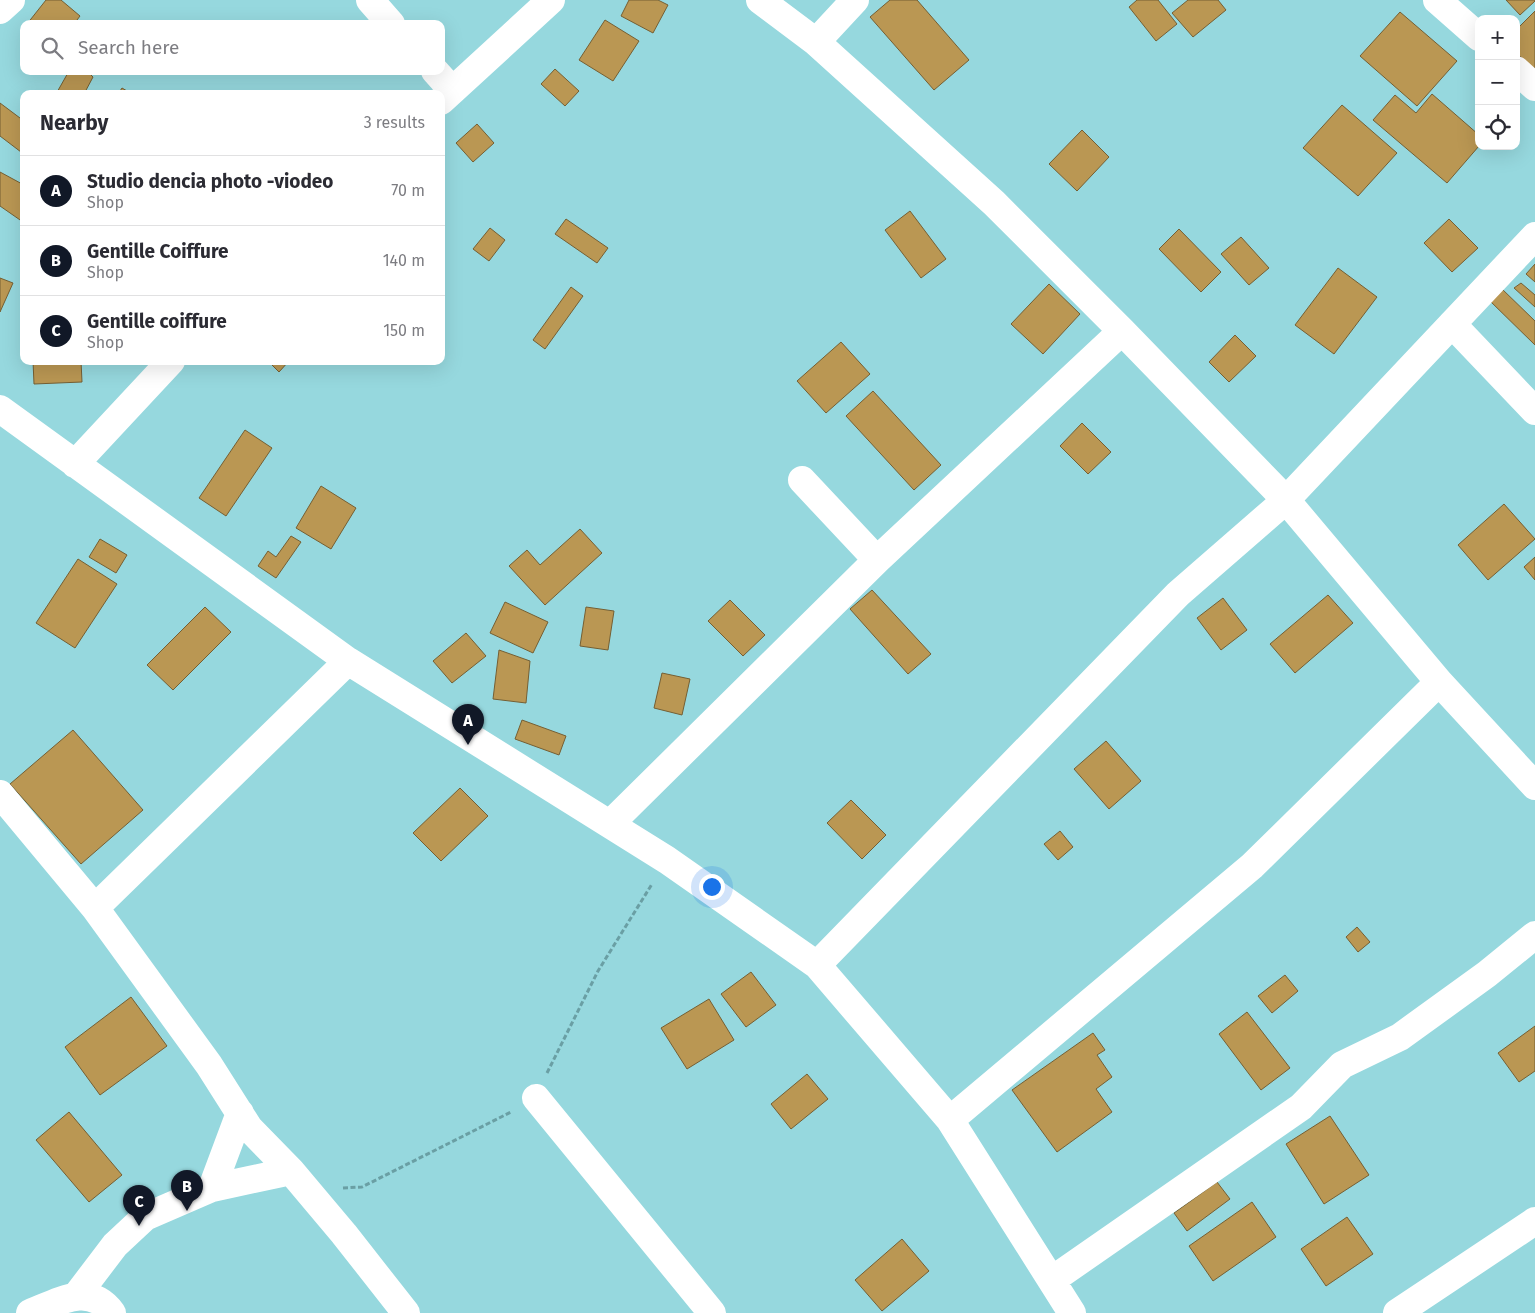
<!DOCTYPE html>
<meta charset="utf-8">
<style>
body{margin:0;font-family:"Fira Sans",sans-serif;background:#f7f7f7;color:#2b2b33}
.controls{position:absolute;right:15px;top:15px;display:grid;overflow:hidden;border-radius:10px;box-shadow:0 5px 20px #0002}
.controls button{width:45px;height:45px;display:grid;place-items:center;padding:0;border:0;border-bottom:1px solid #e1e1e2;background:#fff;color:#2b2b33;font:25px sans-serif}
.you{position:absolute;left:711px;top:886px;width:18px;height:18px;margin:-12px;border:4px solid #fff;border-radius:50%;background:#1a73e8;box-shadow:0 0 0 8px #1a73e833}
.badge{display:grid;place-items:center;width:32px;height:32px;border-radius:50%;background:#111827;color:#fff;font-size:16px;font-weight:700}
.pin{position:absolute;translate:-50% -41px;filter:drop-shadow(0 1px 2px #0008)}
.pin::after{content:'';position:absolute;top:26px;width:18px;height:15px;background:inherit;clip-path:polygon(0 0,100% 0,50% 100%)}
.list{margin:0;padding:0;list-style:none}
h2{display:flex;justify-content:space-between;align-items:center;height:65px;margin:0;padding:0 20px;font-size:21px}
h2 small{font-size:16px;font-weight:400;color:#7c7c81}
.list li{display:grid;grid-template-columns:32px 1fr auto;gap:15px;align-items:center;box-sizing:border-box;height:70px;padding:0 20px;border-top:1px solid #e1e1e2}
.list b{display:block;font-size:19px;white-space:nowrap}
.list p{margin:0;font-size:16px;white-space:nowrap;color:#7c7c81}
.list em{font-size:16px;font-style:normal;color:#7c7c81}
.icon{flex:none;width:28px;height:28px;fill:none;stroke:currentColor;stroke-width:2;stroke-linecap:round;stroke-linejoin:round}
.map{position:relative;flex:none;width:1535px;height:1313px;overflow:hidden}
.search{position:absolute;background:#fff;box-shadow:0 5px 20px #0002;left:20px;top:20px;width:425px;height:55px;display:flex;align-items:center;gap:12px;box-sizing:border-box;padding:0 18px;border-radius:10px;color:#7c7c81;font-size:19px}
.panel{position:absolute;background:#fff;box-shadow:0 5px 20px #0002;left:20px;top:90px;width:425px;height:275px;border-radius:10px}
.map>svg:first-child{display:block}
.building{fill:#ba9753;stroke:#755f33}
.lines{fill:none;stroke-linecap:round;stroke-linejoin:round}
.path{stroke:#6a9fa4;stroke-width:3;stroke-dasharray:5 2.5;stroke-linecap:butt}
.street{stroke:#fff;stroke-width:28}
</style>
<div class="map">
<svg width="1535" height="1313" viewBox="0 0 1535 1313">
<rect width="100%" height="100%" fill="#96d8de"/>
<path class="building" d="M46,0H61L80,16L74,24H27Z
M629,0H658L668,5L653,33L621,16Z
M890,0H917L969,60L934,90L870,17Z
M1137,0H1158L1177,24L1156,41L1129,7Z
M1188,0H1218L1226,10L1193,37L1172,13Z
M1506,0H1535V1L1520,15Z
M1535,11V71L1516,52V30Z
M1400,12L1457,61L1417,106L1360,56Z
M605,20L639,41L613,81L579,60Z
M555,69L579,91L565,106L541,84Z
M69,71H87L93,77L84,94H56Z
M122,88L132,94H118Z
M1432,94L1479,135V146L1447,183L1373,120L1395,95L1416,113Z
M0,103L24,121V148L21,152L0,136Z
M1342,105L1397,153L1358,196L1303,148Z
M477,124L494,143L473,162L456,143Z
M1082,130L1109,157L1077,191L1049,164Z
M0,172L24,185L23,222L0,206Z
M910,211L946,259L921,278L885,230Z
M566,219L608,248L597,263L555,234Z
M1449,219L1478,248L1452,272L1424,243Z
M490,228L505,240L489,261L473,249Z
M1179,229L1221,272L1201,292L1159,249Z
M1241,237L1269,268L1249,285L1221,254Z
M1535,264V282L1526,274Z
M1338,268L1377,297L1334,354L1295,325Z
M0,278L13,283L0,312Z
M1521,283L1535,295V307L1514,288Z
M1049,284L1080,314L1043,354L1011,324Z
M571,287L583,296L545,349L533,340Z
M1501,288L1535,321V345L1489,300Z
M1235,335L1256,356L1229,382L1209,362Z
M841,342L870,374L826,413L797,381Z
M33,361H81L82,382L34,384Z
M268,361H289L279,372Z
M873,391L941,465L914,490L846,416Z
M1082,423L1111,452L1088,474L1060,446Z
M245,430L272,448L226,516L199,498Z
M321,486L356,508L331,549L296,528Z
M1504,504L1535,539L1488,580L1458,545Z
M580,529L602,553L545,605L509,566L527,550L540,565Z
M291,536L301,542L276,578L258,566L268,551L276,557Z
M100,539L127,555L116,573L89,557Z
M1535,557V580L1524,567Z
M78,559L117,584L75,648L36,623Z
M872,590L931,654L908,674L850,609Z
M1328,595L1353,623L1295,673L1270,644Z
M1223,598L1247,630L1221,650L1197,618Z
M730,600L765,635L743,656L708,621Z
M505,602L548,622L533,653L490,633Z
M205,607L231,632L173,690L147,665Z
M586,607L614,611L608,650L580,646Z
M466,633L486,656L452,683L433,661Z
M499,650L530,661L526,703L493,699Z
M662,673L690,679L682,715L654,708Z
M522,720L566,736L559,755L515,739Z
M73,730L143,810L81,864L10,784Z
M1106,741L1141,781L1109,809L1074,769Z
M460,788L488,816L441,861L413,833Z
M851,800L886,835L862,859L827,823Z
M1060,831L1073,847L1058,860L1044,844Z
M1357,927L1370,942L1358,952L1346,937Z
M751,972L776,1005L746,1027L721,994Z
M1285,975L1298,991L1272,1013L1258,996Z
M131,997L167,1046L100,1095L65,1047Z
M709,999L734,1040L687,1069L661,1028Z
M1247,1012L1290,1068L1261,1090L1219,1034Z
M1535,1026V1071L1519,1082L1498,1053Z
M1093,1033L1105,1050L1097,1055L1112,1077L1096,1089L1112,1112L1057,1152L1012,1090Z
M807,1074L828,1099L791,1129L771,1104Z
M69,1112L122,1175L89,1202L36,1140Z
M1330,1116L1369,1175L1324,1204L1286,1144Z
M1217,1182L1230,1199L1187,1231L1174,1213Z
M1252,1202L1276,1237L1213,1281L1189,1246Z
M1347,1217L1373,1254L1326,1286L1301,1249Z
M902,1239L929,1271L882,1311L855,1280Z"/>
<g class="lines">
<path class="path" d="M547,1073L598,971L652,884
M343,1188L362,1187L511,1112"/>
<path class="street" d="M370,0L391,24
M760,0L816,42L994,203L1122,331L1286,500L1439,682L1535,786
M1437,0L1479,37
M0,10L11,0
M816,42L855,0
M1516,70L1535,87
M435,71L452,90
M441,101L551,0
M1452,324L1535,411
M0,409L348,661L667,860L817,965L950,1120L1072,1313
M75,464L171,361
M802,480L877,560
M348,661L95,908L209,1065L249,1128L291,1171L344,1234L406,1313
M0,794L95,908
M610,824L877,560L1122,331
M817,965L1178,594L1286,500L1535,236
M536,1098L712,1313
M950,1120L1252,866L1439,682
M212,1188L240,1113
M1052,1280L1301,1107L1342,1065L1400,1037L1487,974L1535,935
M77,1295L115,1245L145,1217L212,1188L291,1171
M30,1313C58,1302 90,1282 112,1313
M1397,1313L1535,1221"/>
</g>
</svg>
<div class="controls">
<button>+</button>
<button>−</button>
<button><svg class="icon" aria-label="locate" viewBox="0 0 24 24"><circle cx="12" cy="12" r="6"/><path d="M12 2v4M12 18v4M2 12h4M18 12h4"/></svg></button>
</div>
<div class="you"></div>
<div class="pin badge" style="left:468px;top:745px">A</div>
<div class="pin badge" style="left:187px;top:1211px">B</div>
<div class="pin badge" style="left:139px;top:1226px">C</div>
<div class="search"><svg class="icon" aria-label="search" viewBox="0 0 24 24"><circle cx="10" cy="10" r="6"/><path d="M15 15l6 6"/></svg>Search here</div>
<section class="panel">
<h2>Nearby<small>3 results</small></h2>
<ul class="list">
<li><span class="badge">A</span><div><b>Studio dencia photo -viodeo</b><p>Shop</p></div><em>70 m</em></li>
<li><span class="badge">B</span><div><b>Gentille Coiffure</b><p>Shop</p></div><em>140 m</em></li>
<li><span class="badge">C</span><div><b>Gentille coiffure</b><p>Shop</p></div><em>150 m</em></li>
</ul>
</section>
</div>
